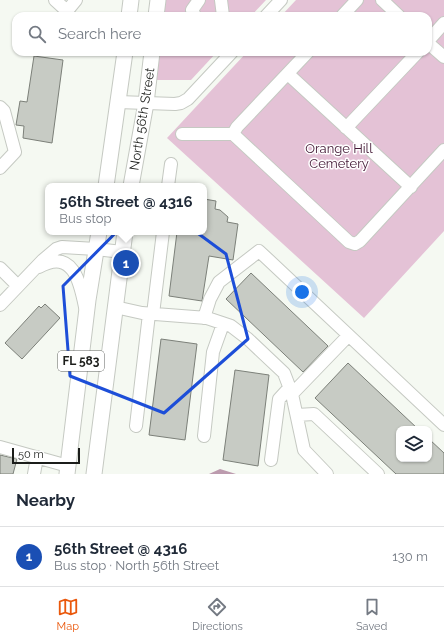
<!DOCTYPE html>
<meta charset="utf-8">
<style>
body{margin:0;font-family:Raleway,sans-serif;background:#f6f6f7;color:#1f2937}
.controls{position:absolute;right:12px;bottom:12px;display:grid;overflow:hidden;border-radius:8px;box-shadow:0 1px 3px #0004}
.controls button{width:36px;height:36px;display:grid;place-items:center;padding:0;border:0;border-bottom:1px solid #e0e1e3;background:#fff;color:#1f2937;font:20px sans-serif}
.scale{position:absolute;left:12px;bottom:10px;width:68px;box-sizing:border-box;padding-left:4px;border:2px solid #1b1d1a;border-top:0;font-size:11px;line-height:14px;white-space:nowrap;color:#1b1d1a;-webkit-text-stroke:3px #fff;paint-order:stroke}
.you{position:absolute;left:302px;top:292px;width:14px;height:14px;margin:-10px;border:3px solid #fff;border-radius:50%;background:#1a73e8;box-shadow:0 0 0 6px #1a73e833}
.badge{display:grid;place-items:center;width:26px;height:26px;border-radius:50%;background:#ea580c;color:#fff;font-size:13px;font-weight:700}
.pin{position:absolute;translate:-50% -50%;border:2px solid #fff;box-shadow:0 1px 4px #0006}
.popup{position:absolute;left:45px;top:183px;width:162px;height:52px;box-sizing:border-box;display:grid;place-content:center;border-radius:8px;background:#fff;filter:drop-shadow(0 1px 3px #0005);font-size:13px;white-space:nowrap;color:#747a83}
.popup b{font-size:15px;color:#1f2937}
.popup::after{content:'';position:absolute;left:50%;top:100%;margin-left:-8px;border:8px solid transparent;border-top-color:#fff}
.list{margin:0;padding:0;list-style:none}
h2{display:flex;justify-content:space-between;align-items:center;height:52px;margin:0;padding:0 16px;font-size:17px}
h2 small{font-size:13px;font-weight:400;color:#747a83}
.list li{display:grid;grid-template-columns:26px 1fr auto;gap:12px;align-items:center;box-sizing:border-box;height:60px;padding:0 16px;border-top:1px solid #e0e1e3}
.list b{display:block;font-size:15px;white-space:nowrap}
.list p{margin:0;font-size:13px;white-space:nowrap;color:#747a83}
.list em{font-size:13px;font-style:normal;color:#747a83}
.icon{flex:none;width:22px;height:22px;fill:none;stroke:currentColor;stroke-width:2;stroke-linecap:round;stroke-linejoin:round}
.map{position:relative;flex:none;width:444px;height:474px;overflow:hidden}
.search{position:absolute;background:#fff;box-shadow:0 1px 3px #0004;left:12px;right:12px;top:12px;height:44px;display:flex;align-items:center;gap:10px;box-sizing:border-box;padding:0 14px;border-radius:12px;color:#747a83;font-size:15px}
.sheet{height:112px;background:#fff}
nav{display:flex;justify-content:space-around;align-items:center;box-sizing:border-box;height:56px;border-top:1px solid #e0e1e3;background:#fff;font-size:11px;color:#747a83}
nav a{display:grid;justify-items:center;gap:2px}
nav .on{color:#ea580c}
.map>svg:first-child{display:block}
.green{fill:#e4c2d6}
.water{fill:#bc9bae}
.building{fill:#c7cbc4;stroke:#7c8079}
.lines{fill:none;stroke-linecap:round;stroke-linejoin:round}
.minor-casing{stroke:#c5c9c2;stroke-width:14}
.major-casing{stroke:#c5c9c2;stroke-width:17}
.minor{stroke:#fff;stroke-width:12}
.major{stroke:#fff;stroke-width:15}
.marked{fill:none;stroke:#1d4ed8;stroke-width:3;stroke-linejoin:round}
.labels{text-anchor:middle;dominant-baseline:central;stroke-width:3;stroke-linejoin:round;paint-order:stroke}
.shield{fill:#fff;stroke:#5f615f;stroke-width:1}
.shield-label{font-size:12px;font-weight:bold;fill:#1b1d1a}
.street-label{font-size:13px;fill:#1b1d1a;stroke:#fff}
.park-label{font-size:13px;fill:#431835;stroke:#fff}
</style>
<div class="map">
<svg width="444" height="474" viewBox="0 0 444 474">
<rect width="100%" height="100%" fill="#f5f9f2"/>
<path class="green" d="M164,0H266L251,16H162Z
M296,0H444V231L364,318L167,138L247,52H428V16H281Z
M157,52H217L191,80H154Z"/>
<path class="water" d="M220,469L236,474H209Z"/>
<path class="building" d="M34,56L63,60L52,143L23,138L24,126L16,125L20,101L27,102Z
M204,199L216,201L215,209L220,210L228,217L227,222L238,224L233,260L209,256L202,301L169,296L177,232H204Z
M251,273L328,346L303,372L226,299Z
M45,304L60,318L22,359L5,343L39,306L41,308Z
M161,339L197,344L185,440L149,435Z
M348,363L418,429H399V459H429V439L444,453V474H396L315,398Z
M235,370L269,375L258,466L223,460Z
M0,455L17,459L13,474H0Z"/>
<g class="lines">
<defs>
<path id="minor" d="M55,0L67,11L76,0
M221,0L223,16
M382,0L399,16
M195,16L192,10L199,0
M266,16L281,0
M342,16L357,0
M428,41L444,23
M428,43L444,57
M288,74L411,187
M118,102L175,104L181,103L188,99L232,52
M0,107L4,111L15,152L0,168
M346,128L418,52
M182,134H233L349,242L355,244L360,241L444,150
M233,134L237,127L308,52
M168,186L171,164
M39,267C73,248 80,282 85,307
M0,268L18,286
M0,305L43,260L56,249L62,247L96,249L122,252
M115,307L142,313L207,318L231,326L248,339L284,373L292,394L304,450L327,474
M153,314L163,232
M204,318L210,299L219,282L259,251L444,425
M292,394L348,336
M297,415L314,414L378,474
M136,426L149,314
M204,436L213,352L223,324
M0,447L68,466
M271,460L279,399L290,387
M34,474L37,457"/>
<path id="major" d="M129,16L131,0
M156,16L158,0
M106,186L125,52
M131,186L146,103L152,52
M67,474L88,300L99,232
M94,474L125,232"/>
</defs>
<use href="#minor" class="minor-casing"/>
<use href="#major" class="major-casing"/>
<use href="#minor" class="minor"/>
<use href="#major" class="major"/>
</g>
<path class="marked" d="M150,198L226,254L248,339L164,413L70,376L63,286Z"/>
<g class="labels">
<rect class="shield" x="58" y="351" width="46" height="20" rx="3"/>
<g class="shield-label">
<text x="81" y="361">FL 583</text>
</g>
<g class="street-label">
<text transform="translate(142 119) rotate(-81)">North 56th Street</text>
</g>
<g class="park-label">
<text x="339" y="148">Orange Hill<tspan x="339" dy="15">Cemetery</tspan></text>
</g>
</g>
</svg>
<div class="controls">
<button><svg class="icon" aria-label="layers" viewBox="0 0 24 24"><path d="M12 4l9 5-9 5-9-5zM3 14l9 5 9-5"/></svg></button>
</div>
<div class="scale">50 m</div>
<div class="you"></div>
<div class="pin badge" style="left:126px;top:263px;background:#1a4fb4">1</div>
<div class="popup"><b>56th Street @ 4316</b>Bus stop</div>
<div class="search"><svg class="icon" aria-label="search" viewBox="0 0 24 24"><circle cx="10" cy="10" r="6"/><path d="M15 15l6 6"/></svg>Search here</div>
</div>
<section class="sheet">
<h2>Nearby<small></small></h2>
<ul class="list">
<li><span class="badge" style="background:#1a4fb4">1</span><div><b>56th Street @ 4316</b><p>Bus stop · North 56th Street</p></div><em>130 m</em></li>
</ul>
</section>
<nav>
<a class="on"><svg class="icon" aria-label="map" viewBox="0 0 24 24"><path d="M3 6l6-2 6 2 6-2v14l-6 2-6-2-6 2zM9 4v14M15 6v14"/></svg>Map</a>
<a><svg class="icon" aria-label="directions" viewBox="0 0 24 24"><path d="M12 3l9 9-9 9-9-9zM9 14v-3h6M13 9l2 2-2 2"/></svg>Directions</a>
<a><svg class="icon" aria-label="saved" viewBox="0 0 24 24"><path d="M7 4h10v16l-5-4-5 4z"/></svg>Saved</a>
</nav>
